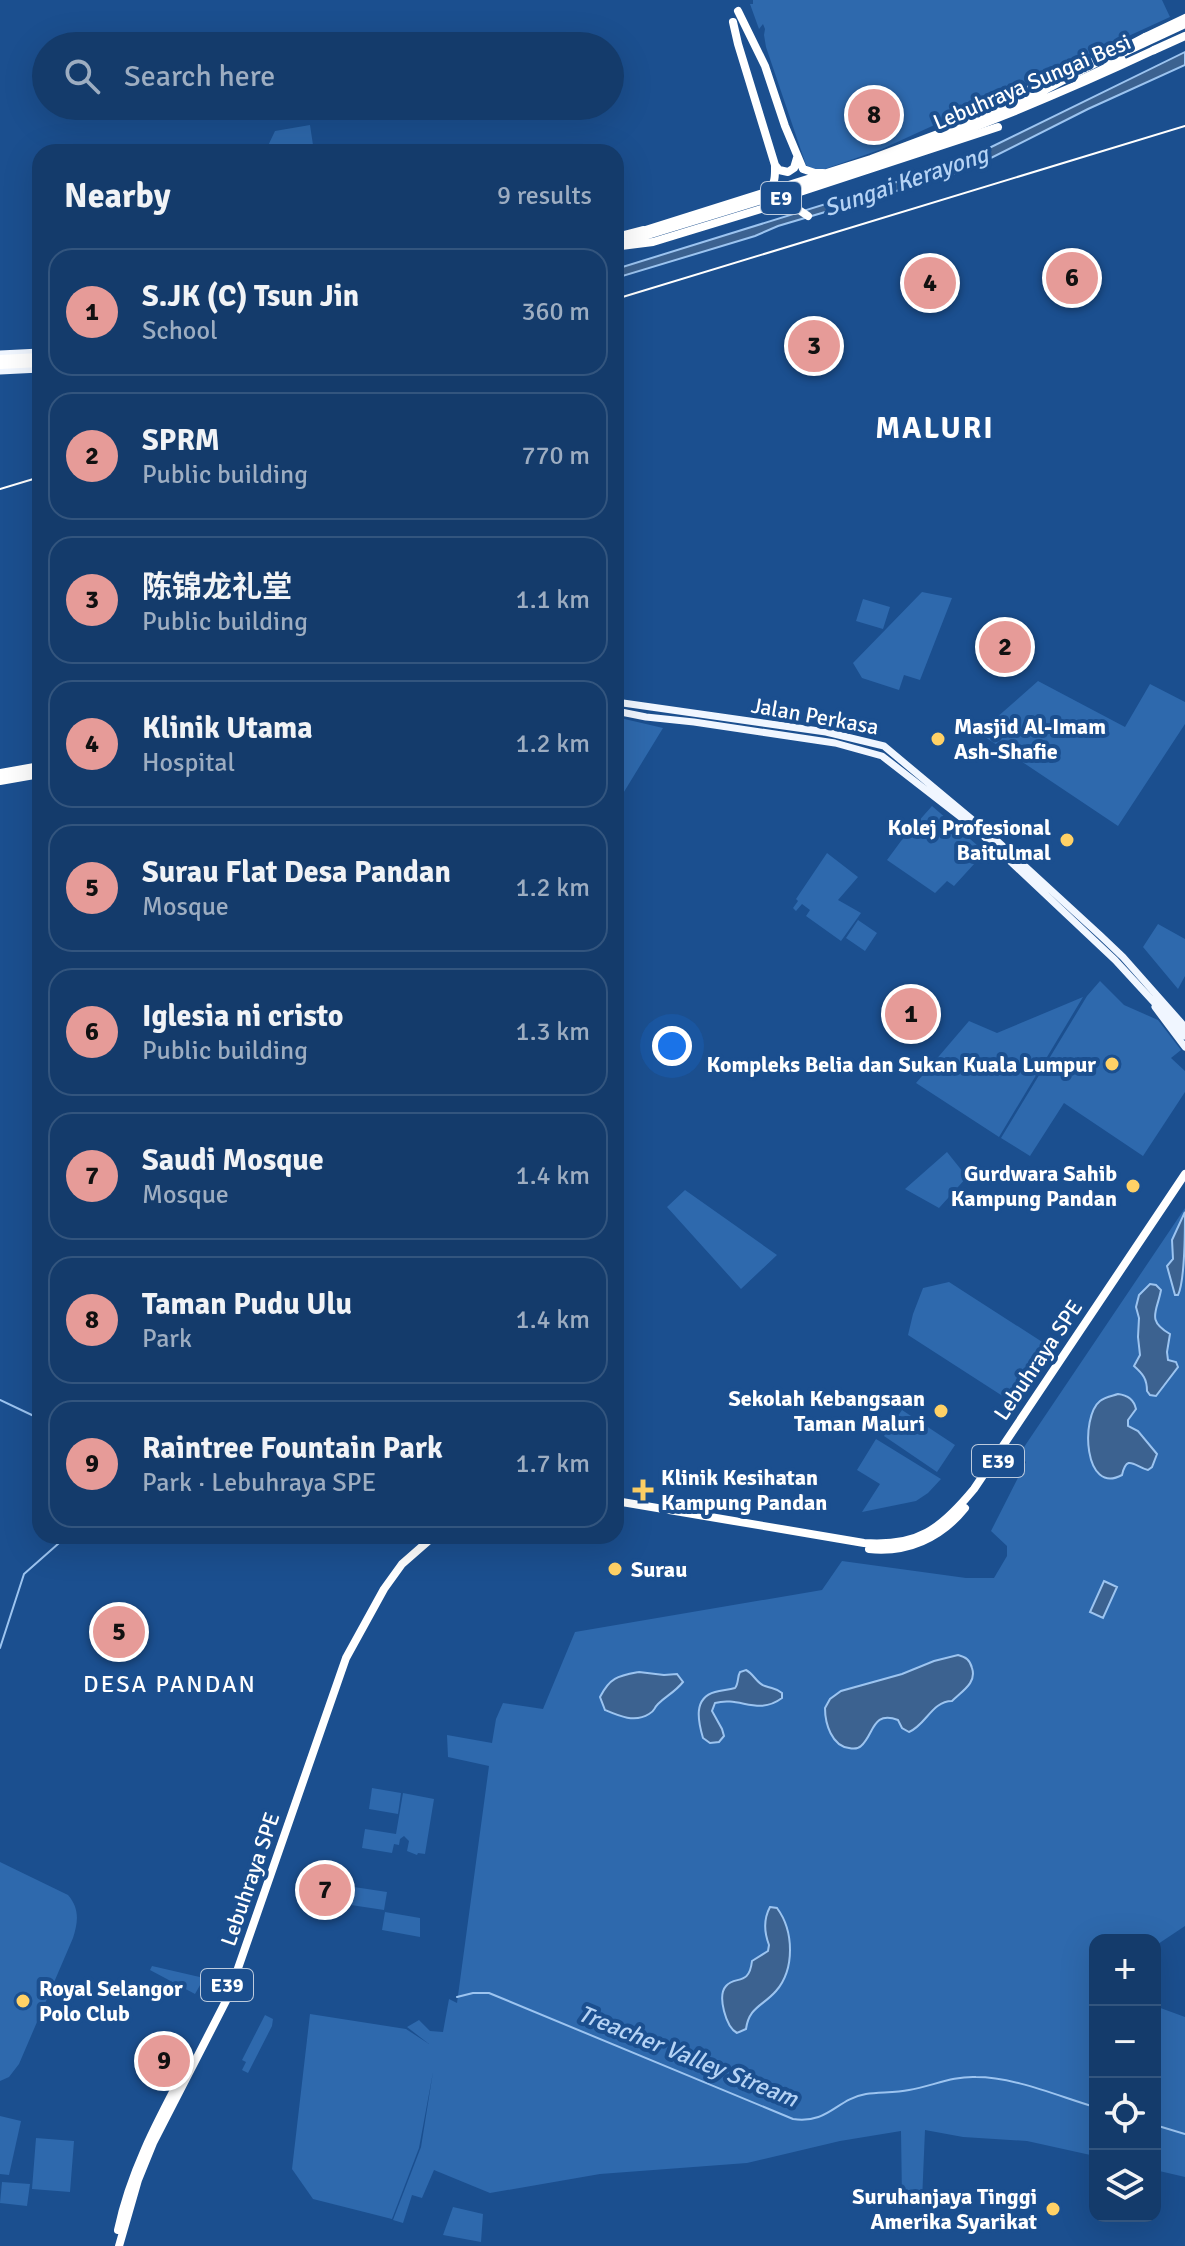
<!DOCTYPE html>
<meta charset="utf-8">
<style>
body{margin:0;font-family:Signika,"Noto Sans SC",sans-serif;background:#214673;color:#f1f3f6}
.controls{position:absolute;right:24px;bottom:24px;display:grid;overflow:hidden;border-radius:16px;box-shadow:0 8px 32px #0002}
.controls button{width:72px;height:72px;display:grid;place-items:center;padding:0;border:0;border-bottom:2px solid #33557e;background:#143b6b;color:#f1f3f6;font:40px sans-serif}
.you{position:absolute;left:672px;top:1046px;width:28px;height:28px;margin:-20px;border:6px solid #fff;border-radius:50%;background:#1a73e8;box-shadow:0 0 0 12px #1a73e833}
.badge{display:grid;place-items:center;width:52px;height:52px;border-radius:50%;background:#e69b98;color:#111;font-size:26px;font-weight:700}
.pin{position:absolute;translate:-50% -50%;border:4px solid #fff;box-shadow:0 2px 8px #0006}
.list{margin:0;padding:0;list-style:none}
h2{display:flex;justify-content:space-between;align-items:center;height:104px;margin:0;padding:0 32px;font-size:34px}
h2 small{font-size:26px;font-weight:400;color:#9dadc1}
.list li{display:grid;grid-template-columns:52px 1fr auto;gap:24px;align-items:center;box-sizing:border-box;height:128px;margin:0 16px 16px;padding:0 16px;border:2px solid #33557e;border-radius:24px}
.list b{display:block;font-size:30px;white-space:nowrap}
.list p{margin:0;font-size:26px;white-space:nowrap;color:#9dadc1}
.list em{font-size:26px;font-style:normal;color:#9dadc1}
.icon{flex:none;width:44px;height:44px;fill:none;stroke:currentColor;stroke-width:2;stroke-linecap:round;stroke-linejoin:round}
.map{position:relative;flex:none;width:1185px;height:2246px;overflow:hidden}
.search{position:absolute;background:#143b6b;box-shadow:0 8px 32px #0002;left:32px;top:32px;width:592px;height:88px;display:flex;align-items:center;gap:20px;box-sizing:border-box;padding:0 28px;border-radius:44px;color:#9dadc1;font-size:30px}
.panel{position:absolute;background:#143b6b;box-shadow:0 8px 32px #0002;left:32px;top:144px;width:592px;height:1400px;border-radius:24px}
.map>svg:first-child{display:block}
.green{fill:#2e69ad}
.water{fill:#3c6290;stroke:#9cc4f0;stroke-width:2}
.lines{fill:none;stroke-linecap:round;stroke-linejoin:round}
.stream{stroke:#9cc4f0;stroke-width:2}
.major{stroke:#f0f6ff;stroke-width:7}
.highway{stroke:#fff;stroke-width:8}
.tram{stroke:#fff;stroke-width:2}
.highway-bridge{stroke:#fff;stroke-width:8}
.poi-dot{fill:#ffd166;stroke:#1b4f8f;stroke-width:3}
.labels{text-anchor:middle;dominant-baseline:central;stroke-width:8;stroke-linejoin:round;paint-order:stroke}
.shield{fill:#1b4f8f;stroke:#bbcadd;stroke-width:2}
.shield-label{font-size:20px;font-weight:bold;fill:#fff}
.street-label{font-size:22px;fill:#fff;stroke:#1b4f8f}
.poi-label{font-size:22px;font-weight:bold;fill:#fff;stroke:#1b4f8f;text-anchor:end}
.water-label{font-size:24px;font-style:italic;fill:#b5d3f5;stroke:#1b4f8f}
.neighbourhood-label{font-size:24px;letter-spacing:2px;fill:#fff;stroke:#1b4f8f}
.district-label{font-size:30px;font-weight:bold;letter-spacing:2px;fill:#fff;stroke:#1b4f8f}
</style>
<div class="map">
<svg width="1185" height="2246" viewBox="0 0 1185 2246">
<rect width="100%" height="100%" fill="#1b4f8f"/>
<path class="green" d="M753,0H1162L1170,17L882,149L822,170L808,168L806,165L766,47L764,35L765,29L763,24L759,29L750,4H753Z
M310,125L313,145L351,146L352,152H265L275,131Z
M922,592L952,598L920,680L904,675L899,690L862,678L853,663Z
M863,599L890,607L883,629L856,621Z
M1038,681L1125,727L1150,684L1185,702V724L1118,826L979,733Z
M616,717L663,728L616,805Z
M932,806L985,852L954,886L947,881L935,893L887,860L901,841Z
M827,853L858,877L838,900L861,913L841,941L806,916L810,910L802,904L796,911L793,908L798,901L796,899Z
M858,920L877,933L865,951L846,938Z
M1158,924L1185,939V976L1178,989L1143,947Z
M1100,981L1124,1005L1158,1020L1181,1050L1171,1058L1185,1071V1092L1143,1156L1064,1103L1030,1156L1001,1138L1087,996Z
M1083,997L999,1137L916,1083L969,1021L997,1033Z
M947,1152L967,1177L939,1208L905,1189Z
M685,1190L777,1255L741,1289L667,1207Z
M1185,1208V1926L1155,1946V1940H1095V2156L1027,2141L963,2137L925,2130L922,2201L902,2199L901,2131L840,2141L747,2163L600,2174L490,2193L434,2170L422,2198L412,2195L403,2223L393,2220L421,2147L433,2072L419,2148L392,2219L313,2199L292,2169L310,2014L406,2029L429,2044L407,2027L419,2020L430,2031L443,2032L449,1999L457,2003L489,1766L448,1757L447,1735L492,1743L496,1719L503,1703L543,1709L575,1632L822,1590L842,1561L966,1578H994L1007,1556V1546L991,1531L1026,1462L1018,1456Z
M949,1282L1050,1347L1015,1404L908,1335L913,1314L923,1288Z
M902,1410L955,1445L937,1472L884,1436Z
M876,1439L941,1479L928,1493L916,1501L862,1512L880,1484L857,1470Z
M372,1788L401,1793L398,1814L369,1809Z
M403,1793L434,1799L425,1854L418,1853L417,1855L407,1851L409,1841L404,1836L400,1839L399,1845L394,1844L392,1853L362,1848L365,1829L396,1834Z
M0,1862L68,1895C80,1909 78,1922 73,1938L19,2064L9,2077L0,2081Z
M354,1887L387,1892L384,1910L351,1905Z
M385,1912L420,1918V1937L382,1930Z
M152,1966L204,1978L195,1994L150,1970Z
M1155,2006L1185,2017V2177L1155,2170Z
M265,2015L273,2019L272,2026L248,2073L242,2070L246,2062L242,2060Z
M162,2042L181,2055L169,2081L147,2067Z
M0,2116L21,2121L9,2175L0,2174Z
M36,2138L74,2141L70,2192L32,2189Z
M2,2182L30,2184L27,2206L0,2203Z
M453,2207L483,2214L481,2242L443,2235Z"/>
<path class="water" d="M1185,52V65L1088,109L967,170L778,226L755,236L616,278V269L929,172L981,152Z
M1185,1212C1185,1231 1185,1281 1178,1295H1175L1167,1266L1173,1259L1172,1240Z
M1150,1284L1156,1285L1161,1290C1157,1312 1146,1320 1170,1334L1167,1352L1168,1360L1176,1362L1178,1367L1156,1396L1150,1395L1147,1391C1147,1379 1143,1374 1134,1366L1140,1355L1138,1337L1139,1318L1136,1307L1139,1295Z
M1118,1394C1127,1395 1134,1400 1136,1409L1128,1420V1426L1138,1431L1157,1454L1152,1467L1148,1470C1135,1467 1127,1453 1122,1475C1084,1496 1080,1417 1100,1401C1105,1397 1112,1396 1118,1394Z
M1104,1581L1117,1587L1103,1618L1090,1612Z
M958,1655C966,1657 970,1660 972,1668C977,1683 962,1691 952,1701C932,1701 926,1725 909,1732L902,1728L898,1720C872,1710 874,1735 861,1746C858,1749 854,1749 849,1748C832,1746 825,1724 825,1708L830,1699L841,1691L902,1674L934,1661Z
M746,1670C754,1674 757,1684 765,1686C773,1689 776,1688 782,1693V1698C758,1716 740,1696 715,1703L712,1711L722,1729L724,1736L719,1742L710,1743L703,1738C698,1721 693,1698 715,1692C722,1690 728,1690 735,1688C739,1683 737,1677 740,1672Z
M639,1672L664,1675L677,1674L683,1682C674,1693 667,1695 658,1704C653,1709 656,1710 649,1714C635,1723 619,1716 605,1710L600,1697C610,1677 618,1676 639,1672Z
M770,1907L777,1908C794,1931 795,1969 776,1991C763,2006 749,2007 746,2029L737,2033C726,2027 717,1996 726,1986C735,1975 749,1987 752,1961L768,1951L769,1945C764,1932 763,1920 770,1907Z"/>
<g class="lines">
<path class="stream" d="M0,1400L36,1417L40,1421
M0,1648L24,1574L67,1536
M457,1997L473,1993H489L793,2119C829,2124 836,2099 866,2094C880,2092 895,2093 909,2090C932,2086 953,2076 976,2077C1014,2077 1058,2096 1095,2107
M1155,2125L1185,2134"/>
<path class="major" d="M0,354L40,352
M0,371L40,369
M616,702L826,732L884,746L993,837L1101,936L1123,957L1185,1027
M616,711L646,717L694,722L835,743L882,756L976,829L1115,960L1185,1036
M1155,1007L1185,1047"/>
<path class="highway" d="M738,11L765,66L785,126L803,169L815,173H823
M733,22L738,44L775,165C775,178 776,184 765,193
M1145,37L1185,18
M1154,50L1185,36
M1106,61L1185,24
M1080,80L1122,60
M1002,106L1010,98L1090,62
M775,165L779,170L788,172L794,168L797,158
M797,193L998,127
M616,237L643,230
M621,246L653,242L781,203L790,204L808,216
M0,359L40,357
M0,365L40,363
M0,773L40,766
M0,781L40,774
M616,1501L864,1543C918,1547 941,1529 974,1489L1185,1174
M869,1549C907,1553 941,1538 965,1508
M118,2230C130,2173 156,2124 183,2073
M119,2246L138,2180L153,2143L228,1997L346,1658L384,1589L402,1564L434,1536"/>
<path class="tram" d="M616,299L1185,126
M0,489L40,477"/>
<path class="highway-bridge" d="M636,233L871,159L978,119L1043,91L1145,37
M616,245C711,215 807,188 900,155C987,124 1071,89 1154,50"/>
</g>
<g class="poi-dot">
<circle cx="938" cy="739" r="8"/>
<circle cx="1067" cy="840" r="8"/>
<circle cx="1112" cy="1064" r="8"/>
<circle cx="1133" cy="1186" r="8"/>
<circle cx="941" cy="1411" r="8"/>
<path d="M639 1478h8v8h8v8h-8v8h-8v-8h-8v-8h8z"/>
<circle cx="615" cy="1569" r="8"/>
<circle cx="23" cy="2001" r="8"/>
<circle cx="1053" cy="2209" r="8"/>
</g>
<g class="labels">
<g class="shield">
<rect x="761" y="182" width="40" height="32" rx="6"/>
<rect x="972" y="1445" width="52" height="32" rx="6"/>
<rect x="201" y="1969" width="52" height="32" rx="6"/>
</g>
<g class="shield-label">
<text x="781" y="198">E9</text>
<text x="998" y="1461">E39</text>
<text x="227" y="1985">E39</text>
</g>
<g class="street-label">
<text transform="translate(1032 82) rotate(-23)">Lebuhraya Sungai Besi</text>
<text transform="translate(815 716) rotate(10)">Jalan Perkasa</text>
<text transform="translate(1038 1360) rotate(-56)">Lebuhraya SPE</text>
<text transform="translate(250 1879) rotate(-71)">Lebuhraya SPE</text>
</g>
<g class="poi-label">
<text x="954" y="726" text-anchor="start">Masjid Al-Imam<tspan x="954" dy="25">Ash-Shafie</tspan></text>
<text x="1051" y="827">Kolej Profesional<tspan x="1051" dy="25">Baitulmal</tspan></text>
<text x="1096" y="1064">Kompleks Belia dan Sukan Kuala Lumpur</text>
<text x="1117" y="1173">Gurdwara Sahib<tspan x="1117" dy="25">Kampung Pandan</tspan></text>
<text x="925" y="1398">Sekolah Kebangsaan<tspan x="925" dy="25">Taman Maluri</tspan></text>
<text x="661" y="1477" text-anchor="start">Klinik Kesihatan<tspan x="661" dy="25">Kampung Pandan</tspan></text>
<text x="631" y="1569" text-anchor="start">Surau</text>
<text x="39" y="1988" text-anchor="start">Royal Selangor<tspan x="39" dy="25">Polo Club</tspan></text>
<text x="1037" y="2196">Suruhanjaya Tinggi<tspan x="1037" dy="25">Amerika Syarikat</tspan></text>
</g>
<g class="water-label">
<text transform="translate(906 181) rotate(-19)">Sungai Kerayong</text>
<text transform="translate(688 2056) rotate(22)">Treacher Valley Stream</text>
</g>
<g class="neighbourhood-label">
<text x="170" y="1684">DESA PANDAN</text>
</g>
<g class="district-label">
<text x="935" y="428">MALURI</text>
</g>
</g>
</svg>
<div class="controls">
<button>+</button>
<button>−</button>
<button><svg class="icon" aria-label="locate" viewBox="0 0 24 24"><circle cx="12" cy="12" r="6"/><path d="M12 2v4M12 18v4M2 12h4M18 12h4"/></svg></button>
<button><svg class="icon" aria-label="layers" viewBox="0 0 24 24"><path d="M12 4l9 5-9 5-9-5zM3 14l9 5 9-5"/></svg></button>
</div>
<div class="you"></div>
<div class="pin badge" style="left:911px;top:1014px">1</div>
<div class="pin badge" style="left:1005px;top:647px">2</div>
<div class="pin badge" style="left:814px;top:346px">3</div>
<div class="pin badge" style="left:930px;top:283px">4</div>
<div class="pin badge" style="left:119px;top:1632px">5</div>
<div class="pin badge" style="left:1072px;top:278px">6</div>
<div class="pin badge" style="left:325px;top:1890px">7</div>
<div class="pin badge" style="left:874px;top:115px">8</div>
<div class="pin badge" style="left:164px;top:2061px">9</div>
<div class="search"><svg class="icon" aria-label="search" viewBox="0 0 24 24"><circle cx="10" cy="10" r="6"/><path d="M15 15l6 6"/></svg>Search here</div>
<section class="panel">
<h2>Nearby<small>9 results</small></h2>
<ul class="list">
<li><span class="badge">1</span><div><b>S.JK (C) Tsun Jin</b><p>School</p></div><em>360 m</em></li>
<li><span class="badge">2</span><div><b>SPRM</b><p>Public building</p></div><em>770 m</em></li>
<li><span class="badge">3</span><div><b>陈锦龙礼堂</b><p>Public building</p></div><em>1.1 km</em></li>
<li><span class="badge">4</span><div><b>Klinik Utama</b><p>Hospital</p></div><em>1.2 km</em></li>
<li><span class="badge">5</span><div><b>Surau Flat Desa Pandan</b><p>Mosque</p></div><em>1.2 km</em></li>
<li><span class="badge">6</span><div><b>Iglesia ni cristo</b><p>Public building</p></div><em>1.3 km</em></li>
<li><span class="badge">7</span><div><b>Saudi Mosque</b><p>Mosque</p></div><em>1.4 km</em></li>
<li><span class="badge">8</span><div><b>Taman Pudu Ulu</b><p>Park</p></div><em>1.4 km</em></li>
<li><span class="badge">9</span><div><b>Raintree Fountain Park</b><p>Park · Lebuhraya SPE</p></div><em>1.7 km</em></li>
</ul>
</section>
</div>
